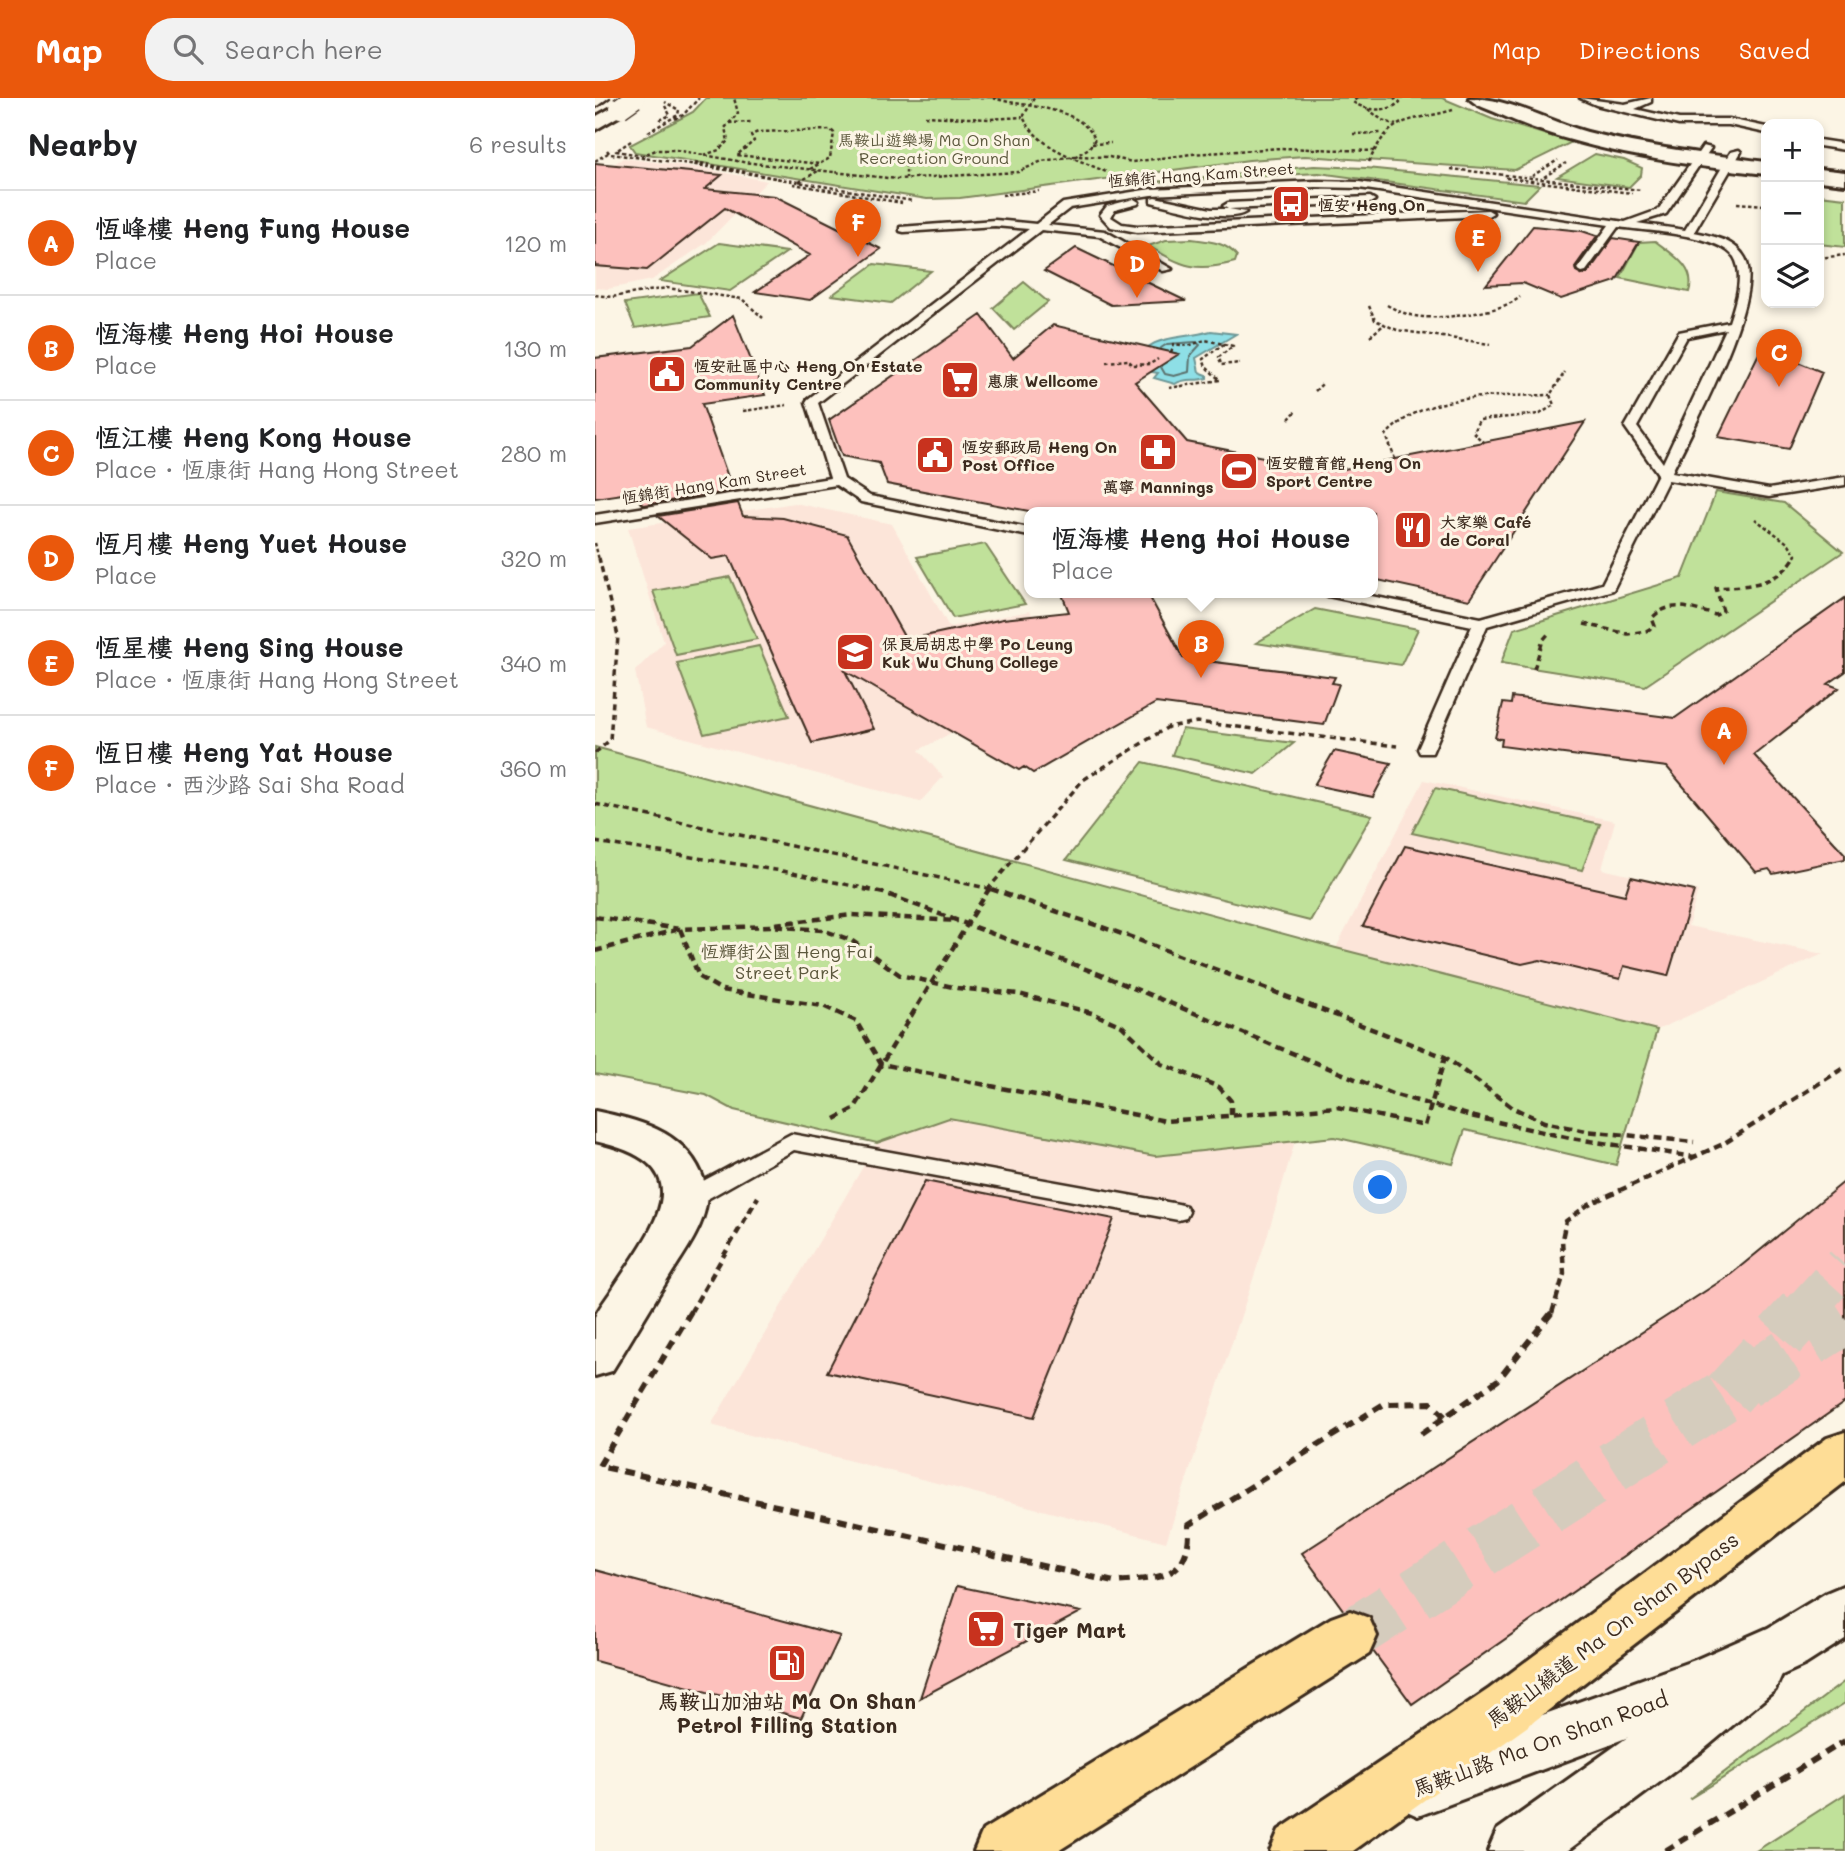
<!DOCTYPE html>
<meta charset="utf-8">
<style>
body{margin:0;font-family:Mali,"LXGW WenKai TC",sans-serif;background:#f2f2f2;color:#202124}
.controls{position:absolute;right:21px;top:21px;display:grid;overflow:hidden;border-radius:14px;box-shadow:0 4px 10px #0003}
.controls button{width:63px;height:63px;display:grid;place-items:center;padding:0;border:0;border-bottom:2px solid #e0e0e0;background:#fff;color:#202124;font:35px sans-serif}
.you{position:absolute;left:786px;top:1090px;width:24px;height:24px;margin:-18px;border:5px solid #fff;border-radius:50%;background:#1a73e8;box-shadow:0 0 0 10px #1a73e833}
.badge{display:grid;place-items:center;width:46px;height:46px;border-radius:50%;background:#ea580c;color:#fff;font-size:23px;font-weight:700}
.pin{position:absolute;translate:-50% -58px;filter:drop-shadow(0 2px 4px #0008)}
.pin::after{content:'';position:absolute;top:37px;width:24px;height:21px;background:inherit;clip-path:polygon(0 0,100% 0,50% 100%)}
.popup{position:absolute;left:429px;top:409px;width:354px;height:91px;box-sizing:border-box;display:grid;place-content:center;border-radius:14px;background:#fff;filter:drop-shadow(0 2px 5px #0005);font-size:23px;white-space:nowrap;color:#757577}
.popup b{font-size:26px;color:#202124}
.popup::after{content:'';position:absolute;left:50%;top:100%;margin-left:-14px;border:14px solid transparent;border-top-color:#fff}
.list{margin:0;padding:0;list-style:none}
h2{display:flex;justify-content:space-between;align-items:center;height:91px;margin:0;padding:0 28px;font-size:30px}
h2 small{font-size:23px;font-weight:400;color:#757577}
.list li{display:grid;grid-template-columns:46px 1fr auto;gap:21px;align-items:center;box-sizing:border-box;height:105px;padding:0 28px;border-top:2px solid #e0e0e0}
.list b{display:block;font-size:26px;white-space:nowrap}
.list p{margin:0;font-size:23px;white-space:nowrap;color:#757577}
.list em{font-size:23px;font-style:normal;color:#757577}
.icon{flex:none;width:38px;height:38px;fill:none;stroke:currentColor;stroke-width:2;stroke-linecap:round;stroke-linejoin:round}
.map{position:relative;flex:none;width:1250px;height:1753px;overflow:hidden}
header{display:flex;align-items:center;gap:42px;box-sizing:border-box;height:98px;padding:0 35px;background:#ea580c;color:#fff}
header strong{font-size:33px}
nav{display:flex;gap:38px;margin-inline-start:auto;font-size:24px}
.search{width:490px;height:63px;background:#f2f2f2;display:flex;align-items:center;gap:18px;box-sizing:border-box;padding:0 24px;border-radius:28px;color:#757577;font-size:26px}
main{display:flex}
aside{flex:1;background:#fff}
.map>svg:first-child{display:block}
.built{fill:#fce5d9}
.green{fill:#c0e19a;stroke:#7e865c;stroke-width:2}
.water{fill:#8edfe6;stroke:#6d9796;stroke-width:2}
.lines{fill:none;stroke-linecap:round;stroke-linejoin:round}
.shore{stroke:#5c726e;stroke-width:2}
.building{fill:#fdc1bd;stroke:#3b2a1e;stroke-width:2}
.secondary-tunnel-far1{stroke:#d5ccbd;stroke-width:41;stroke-dasharray:41 21;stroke-linecap:butt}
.secondary-tunnel{stroke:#d5ccbd;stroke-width:52;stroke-dasharray:52 26;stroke-linecap:butt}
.primary-tunnel{stroke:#d5ccbd;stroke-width:52;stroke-dasharray:52 26;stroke-linecap:butt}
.service-casing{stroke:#3b2a1e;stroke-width:5}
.minor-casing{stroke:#3b2a1e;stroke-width:6}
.tertiary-casing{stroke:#3b2a1e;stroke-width:6}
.secondary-casing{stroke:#3b2a1e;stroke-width:6}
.primary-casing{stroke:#3b2a1e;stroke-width:6}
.path-far3{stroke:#3b2a1e;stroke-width:2.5;stroke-dasharray:3.5 2.5;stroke-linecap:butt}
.path-far2{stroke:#3b2a1e;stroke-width:3.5;stroke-dasharray:6 4.5;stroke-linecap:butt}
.path-far1{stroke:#3b2a1e;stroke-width:4.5;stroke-dasharray:8 5;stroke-linecap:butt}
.path{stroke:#3b2a1e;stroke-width:6;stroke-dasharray:10 7;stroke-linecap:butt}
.service{fill:#fcf5e5;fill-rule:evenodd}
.minor{fill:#fcf5e5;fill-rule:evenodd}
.tertiary{fill:#fcf5e5;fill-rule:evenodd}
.secondary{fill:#fcf5e5;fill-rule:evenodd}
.primary{fill:#fedd96;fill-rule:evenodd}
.rail{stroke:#3b2a1e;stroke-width:2.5}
.secondary-bridge-casing{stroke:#3b2a1e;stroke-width:23;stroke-linecap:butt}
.secondary-bridge{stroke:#fcf5e5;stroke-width:20}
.labels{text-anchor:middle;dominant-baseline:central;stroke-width:6;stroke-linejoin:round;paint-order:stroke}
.far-park-label{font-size:16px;fill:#5c583d;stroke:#fcf5e5}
.far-street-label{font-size:16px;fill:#3b2a1e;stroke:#fcf5e5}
.far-poi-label{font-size:16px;font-weight:bold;fill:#3b2a1e;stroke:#fcf5e5;text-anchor:start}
.park-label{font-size:18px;fill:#5c583d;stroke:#fcf5e5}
.near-poi-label{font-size:21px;font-weight:bold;fill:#3b2a1e;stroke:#fcf5e5;text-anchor:start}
.near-street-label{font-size:21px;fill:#3b2a1e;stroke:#fcf5e5}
</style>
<header>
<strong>Map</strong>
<div class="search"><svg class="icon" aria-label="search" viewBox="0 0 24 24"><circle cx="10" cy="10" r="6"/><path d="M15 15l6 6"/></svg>Search here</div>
<nav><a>Map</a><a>Directions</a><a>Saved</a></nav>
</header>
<main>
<aside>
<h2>Nearby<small>6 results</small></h2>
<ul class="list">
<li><span class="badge">A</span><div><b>恆峰樓 Heng Fung House</b><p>Place</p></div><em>120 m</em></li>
<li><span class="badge">B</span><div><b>恆海樓 Heng Hoi House</b><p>Place</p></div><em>130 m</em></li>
<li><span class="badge">C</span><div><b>恆江樓 Heng Kong House</b><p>Place · 恆康街 Hang Hong Street</p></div><em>280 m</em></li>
<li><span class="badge">D</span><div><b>恆月樓 Heng Yuet House</b><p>Place</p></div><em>320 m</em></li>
<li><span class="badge">E</span><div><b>恆星樓 Heng Sing House</b><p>Place · 恆康街 Hang Hong Street</p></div><em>340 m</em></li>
<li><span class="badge">F</span><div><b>恆日樓 Heng Yat House</b><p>Place · 西沙路 Sai Sha Road</p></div><em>360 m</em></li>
</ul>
</aside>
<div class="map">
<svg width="1250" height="1753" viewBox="0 0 1250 1753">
<rect width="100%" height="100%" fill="#fcf5e5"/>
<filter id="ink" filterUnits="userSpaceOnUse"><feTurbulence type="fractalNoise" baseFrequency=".0143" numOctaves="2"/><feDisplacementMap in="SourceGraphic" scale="14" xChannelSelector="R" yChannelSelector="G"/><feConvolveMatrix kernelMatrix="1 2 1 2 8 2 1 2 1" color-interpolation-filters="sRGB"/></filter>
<g filter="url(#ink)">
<path class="built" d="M28,60L106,70L172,83L111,145L57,182L13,191L0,190V79Z
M200,405L297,426L354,529L435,513L466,564L461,579L324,652L348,679L325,704L51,629L40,573L69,544L33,430Z
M829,682L1020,723L1007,771L1103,793L1093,828L1228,856L1062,932L741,850Z
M354,1020L560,1058L700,1043L671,1142L571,1444L116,1327L282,1045Z"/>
<path class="green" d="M111,0H847L897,21L977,44L920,72L710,58L654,62L365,100L332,101L40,54L35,47L98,14Z
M1000,56L1029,62L1047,70L1046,77L1034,89L962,79Z
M719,68L771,70L945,87L929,103L724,75L559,84Z
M1224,97L1250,100V149L1224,146Z
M597,141C614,143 631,144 642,158L640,164C599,175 588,168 553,148L571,142Z
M1060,143C1077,156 1102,170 1094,194L1025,180L1044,144Z
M124,145L192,154L135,193L65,183Z
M279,166L336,173L296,205L237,197Z
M429,184L453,204L419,232L398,210Z
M103,195L115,219L40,230L30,205Z
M1121,394L1189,405L1248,454L1050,588L906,565L919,531L1087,480Z
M390,446L430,506L358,520L322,459Z
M135,479L162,541L81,557L58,493Z
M720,511L823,531L806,567L661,545Z
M164,548L194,618L109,636L82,565Z
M587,631L699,645L661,676L577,657Z
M0,649L741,850L1062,932L1021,1067L870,1032L858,1066L739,1039L560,1058L354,1020L282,1045L139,1012L111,997L0,976Z
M548,664L777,717L715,823L471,762Z
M840,690L1005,726L987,772L817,735Z
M1250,1583V1605L1094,1701Z
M1250,1696V1753H1161Z"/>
<path class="water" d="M616,233L641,236L601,260L604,274L612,277V280C600,284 591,279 580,286L559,280L563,275L534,270C557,233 581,243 616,233Z"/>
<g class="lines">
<path class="shore" d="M566,250L572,246L601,244L605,247L595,258L594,274L579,278L570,276L566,269"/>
</g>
<path class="building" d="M0,65L127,77L110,91L180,98L286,151L215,202L160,194L215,157L130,110L52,172L0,168Z
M938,128L987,133L1002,138L980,169L981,173L988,177L993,175L1018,140L1044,144L1021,183L966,201L928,185L891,187Z
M481,150L591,203L516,207L449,173Z
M138,217L170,297L107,306L138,393L49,407L34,395L0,400V260L97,248Z
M386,217L418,260L458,227L584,256L540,284L592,344L725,370L739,373L990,324L874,502L778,481V414H439L292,386L284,365L247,358L234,322Z
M1167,249L1227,274L1194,351L1123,339Z
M143,405L148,418L188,420L252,437L311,542L408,521L474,514L466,494H552L588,560L740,579L737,585L744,586L729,627L561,605L438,675L429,669L424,672L250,573L279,631L217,645L134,458L117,461L63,418Z
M1250,500V574L1233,586L1244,590L1159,657L1250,756V761L1178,776L1174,771L1161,774L1072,669L906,648L907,641L900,640L908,605L916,606L917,599L1080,620Z
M739,653L796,665L778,699L719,687Z
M810,748L1030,797L1036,779L1099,793L1073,878L1029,868L1025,881L945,862L927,866L768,828Z
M330,1083L519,1121L439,1319L232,1274Z
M1250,1083V1304L817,1606L778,1553L784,1537L776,1519L756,1511L749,1513L707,1455L1135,1177Z
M0,1472L245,1538L206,1620L0,1563Z
M362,1488L486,1514L325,1600Z"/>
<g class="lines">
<path class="secondary-tunnel-far1" d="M1207,1215L1250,1167"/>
<path class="secondary-tunnel" d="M1133,1296L1208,1213"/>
<path class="primary-tunnel" d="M755,1538L1250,1220"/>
<defs>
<path id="service" d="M985,0L1030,6L1056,0V4L1040,11L1084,21H1134L1171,29V35L1134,27H1084L1001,7Z
M1224,42L1250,46V52L1224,48Z
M1108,48L1116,50L1071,116L1042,125L1090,132L1136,54L1144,52L1146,54L1099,134C1118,138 1140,142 1150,160C1171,198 1096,334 1077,374L1174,391L1250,379V387L1174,399L1073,382L1018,492L892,528L837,655H825L823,651L877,528L733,498L726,494H756L886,520L1007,486L1063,376L1030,329L1084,234L1134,224C1140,206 1150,177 1139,159C1123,136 1051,133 1023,129L991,173L987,174L982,171L1014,127L764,90L721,89L556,97L475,110L453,127L510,133L577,171L568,173L504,138L446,132L223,305L249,381L275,398L434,430V438L266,404L241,387L0,425V417L235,380L211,304L213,301L434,131L400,128L309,134L305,133V129L400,122L441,126L468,105L556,91L721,83L764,84L1030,124L1063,112ZM1131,231L1068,365L1042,329L1092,239Z
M560,99L616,111H633L628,108L633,105L775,99L780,102L775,105L634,111L651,114C633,126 578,109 556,104V100Z
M539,101L544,104L543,106L520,112L516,119L527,126L542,128L893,112L898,115L893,118L542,134L516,129L505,117L512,108Z
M196,1036L583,1106L591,1108L594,1114L591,1120L583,1122L199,1052L98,1109L90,1111L82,1109L79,1103L82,1097Z"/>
<path id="minor" d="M0,1013C42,1022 87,1032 106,1075C110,1084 113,1095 111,1106C107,1134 84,1162 70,1186C52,1215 35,1244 17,1273L0,1278C0,1263 0,1233 0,1219C3,1211 12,1200 17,1192C58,1129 113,1068 0,1043Z
M1160,1548L1180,1556L1188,1574L1180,1592L1108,1652L972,1753H893L902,1732L1068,1614L1140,1556Z"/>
<path id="tertiary" d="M874,0C914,0 953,23 992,34C1050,49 1111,56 1171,64V76C1082,66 985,53 902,15C893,11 881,8 874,0Z
M1224,71L1250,74V86L1224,83Z"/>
<path id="secondary" d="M25,5L31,6L34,10L31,14L0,32V19Z
M1250,1487V1541L1211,1566L1130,1603L823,1718L803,1709L794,1689L803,1669L1100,1562L1173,1530L1231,1495Z"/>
<path id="primary" d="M1250,1334V1384L933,1628L758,1753H675L684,1732L894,1591L1232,1340Z
M755,1513L774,1520L782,1538L774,1556L463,1753H379L388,1732L736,1520Z"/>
</defs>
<use href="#service" class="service-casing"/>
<use href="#minor" class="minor-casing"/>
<use href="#tertiary" class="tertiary-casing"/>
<use href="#secondary" class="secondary-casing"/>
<use href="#primary" class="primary-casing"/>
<path class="path-far3" d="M398,0C430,10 484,7 500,41L494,50L481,58
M439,0L428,19C444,51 481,60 511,74
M762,0L758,4C771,13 793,15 805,4L799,0
M773,11L787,22L801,27
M330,18L395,21L428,19
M80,21L88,17L104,0
M65,22L75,17L70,8
M134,25L156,24
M53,34L83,17L84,12L70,4
M758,36L788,35
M36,43L21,53L46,57
M497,46L516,45
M12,52L15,56L95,66L318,103
M109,57L124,52L133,43L130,30L143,15L139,0
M46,58L61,52H81L148,64L302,81L423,74L447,63L480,58L514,59L537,64L597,56L686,50L779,53
M0,63L13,55
M100,64L191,82
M774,64C796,16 812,25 858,12
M311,66V80
M215,71L235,60L239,35L236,32L163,34L156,37L159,43L142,57L225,66
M856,71L1046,92
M937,78L963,62
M949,79L971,65
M911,80L1037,95
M204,84L223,73
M198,86L307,105
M407,97L444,93
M1142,105L1171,107
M1224,160L1250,157
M0,197L17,199L72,190L147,201L168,220
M792,207C804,214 815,218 828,219C851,221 908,214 925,199
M774,208L780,222L802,232L895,246
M775,238L790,226
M576,254L579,246L593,248L610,242L638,248L624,259L626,267L645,265
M511,264L533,262L538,267L555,266L563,261
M574,290L625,282L611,269L608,261L629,246
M720,293L728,285
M148,313L192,307
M694,321L701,313
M889,345L878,334L884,322L945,316L959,307L955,297L970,274
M800,361L791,337C832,293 899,299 955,297
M1160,421L1194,446L1201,457L1198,462
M0,445L4,462"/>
<path class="path-far2" d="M989,526L1033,536L1051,533L1060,528L1057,520C1076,500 1098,512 1121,517L1128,513L1121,490C1150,488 1182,488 1199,460
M939,571L948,542L955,534
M0,655L15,642L23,538L4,460
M0,706L401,792
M0,744L193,774L277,792
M392,792L488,682L573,629L602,624L802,648"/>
<path class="path-far1" d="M269,791L289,795L504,876L797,996L880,1019L975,1040L1100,1059
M396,791L533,838L850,959L918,1010L949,1024L991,1033L1099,1044
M0,819L85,831L175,828L227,832L256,842L305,877L362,890L424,896L497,915L527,928L567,966L624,989L636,1003V1018
M180,826L257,817L363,823
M85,831L104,879L127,892L228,908L261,923L286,966L571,1023L742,1009L830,1028L850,959
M0,853L81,832
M240,1021L259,1011L394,791
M95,1215L163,1099
M957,1215L969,1176L967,1141L971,1123L994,1106L1128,1046L1250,969"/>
<path class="path" d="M96,1213L4,1368L519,1484C564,1480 596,1482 594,1427L789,1306L836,1305L850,1319
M826,1336L903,1282L958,1213
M1070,1753L1250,1643"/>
<use href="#service" class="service"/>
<use href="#minor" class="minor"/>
<use href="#tertiary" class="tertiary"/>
<use href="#secondary" class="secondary"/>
<use href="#primary" class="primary"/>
<path class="rail" d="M0,11L15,0"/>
<defs>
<path id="secondary-bridge" d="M25,10L39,0"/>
</defs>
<use href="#secondary-bridge" class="secondary-bridge-casing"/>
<use href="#secondary-bridge" class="secondary-bridge"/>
</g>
</g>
<defs>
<symbol id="bus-square" viewBox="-11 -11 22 22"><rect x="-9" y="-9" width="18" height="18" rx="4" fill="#c8321e" stroke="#fcf5e5"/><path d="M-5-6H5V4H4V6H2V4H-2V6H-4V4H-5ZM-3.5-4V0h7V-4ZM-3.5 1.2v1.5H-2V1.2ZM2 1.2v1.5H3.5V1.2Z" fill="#fff"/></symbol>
<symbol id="civic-square" viewBox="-11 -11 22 22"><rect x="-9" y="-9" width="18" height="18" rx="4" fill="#c8321e" stroke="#fcf5e5"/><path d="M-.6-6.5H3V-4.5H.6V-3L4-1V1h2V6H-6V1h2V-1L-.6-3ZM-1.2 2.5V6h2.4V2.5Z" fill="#fff"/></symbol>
<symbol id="supermarket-square" viewBox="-11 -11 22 22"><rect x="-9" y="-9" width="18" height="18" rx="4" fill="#c8321e" stroke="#fcf5e5"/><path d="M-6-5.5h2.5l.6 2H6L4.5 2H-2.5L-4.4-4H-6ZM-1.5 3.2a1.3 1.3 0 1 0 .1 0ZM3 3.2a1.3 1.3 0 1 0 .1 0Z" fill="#fff"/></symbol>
<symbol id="pharmacy-square" viewBox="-11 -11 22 22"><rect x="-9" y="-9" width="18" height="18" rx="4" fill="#c8321e" stroke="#fcf5e5"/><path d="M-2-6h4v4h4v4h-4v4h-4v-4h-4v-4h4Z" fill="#fff"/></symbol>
<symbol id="stadium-square" viewBox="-11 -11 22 22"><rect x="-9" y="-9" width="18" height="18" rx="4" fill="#c8321e" stroke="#fcf5e5"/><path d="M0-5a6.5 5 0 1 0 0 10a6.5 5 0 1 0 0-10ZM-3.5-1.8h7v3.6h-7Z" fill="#fff"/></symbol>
<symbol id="restaurant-square" viewBox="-11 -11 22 22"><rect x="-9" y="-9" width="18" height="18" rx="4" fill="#c8321e" stroke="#fcf5e5"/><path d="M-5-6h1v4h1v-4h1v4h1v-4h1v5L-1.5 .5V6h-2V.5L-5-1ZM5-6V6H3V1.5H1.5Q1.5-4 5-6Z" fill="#fff"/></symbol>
<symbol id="school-square" viewBox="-11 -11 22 22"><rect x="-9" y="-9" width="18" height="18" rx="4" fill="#c8321e" stroke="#fcf5e5"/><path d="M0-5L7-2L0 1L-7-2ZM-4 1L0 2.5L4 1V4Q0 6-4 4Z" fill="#fff"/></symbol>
<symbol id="fuel-square" viewBox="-11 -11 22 22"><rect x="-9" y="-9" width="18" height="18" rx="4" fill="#c8321e" stroke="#fcf5e5"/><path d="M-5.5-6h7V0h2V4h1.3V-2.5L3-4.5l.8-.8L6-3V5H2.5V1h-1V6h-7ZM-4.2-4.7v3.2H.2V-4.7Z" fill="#fff"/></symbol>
</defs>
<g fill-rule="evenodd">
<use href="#bus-square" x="674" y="84" width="44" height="44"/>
<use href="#civic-square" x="50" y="254" width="44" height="44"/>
<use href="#supermarket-square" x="343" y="260" width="44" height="44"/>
<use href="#pharmacy-square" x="541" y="332" width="44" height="44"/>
<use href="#civic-square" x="318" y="335" width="44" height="44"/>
<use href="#stadium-square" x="622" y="351" width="44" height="44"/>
<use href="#restaurant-square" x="796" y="410" width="44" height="44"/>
<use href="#school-square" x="238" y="532" width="44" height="44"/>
<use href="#supermarket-square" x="369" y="1509" width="44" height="44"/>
<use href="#fuel-square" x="170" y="1543" width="44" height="44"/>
</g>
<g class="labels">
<g class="far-park-label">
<text x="339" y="41">馬鞍山遊樂場 Ma On Shan<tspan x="339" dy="18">Recreation Ground</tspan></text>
</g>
<g class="far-street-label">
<text transform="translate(606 76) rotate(-4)">恆錦街 Hang Kam Street</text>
<text transform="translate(119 385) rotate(-9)">恆錦街 Hang Kam Street</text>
</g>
<g class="far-poi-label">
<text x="723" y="106">恆安 Heng On</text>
<text x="99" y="267">恆安社區中心 Heng On Estate<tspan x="99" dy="18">Community Centre</tspan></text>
<text x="392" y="282">惠康 Wellcome</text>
<text x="367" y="348">恆安郵政局 Heng On<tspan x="367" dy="18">Post Office</tspan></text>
<text x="671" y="364">恆安體育館 Heng On<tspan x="671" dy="18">Sport Centre</tspan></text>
<text x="563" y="388" text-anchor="middle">萬寧 Mannings</text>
<text x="845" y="423">大家樂 Café<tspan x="845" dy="18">de Coral</tspan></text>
<text x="287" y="545">保良局胡忠中學 Po Leung<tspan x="287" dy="18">Kuk Wu Chung College</tspan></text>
</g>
<g class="park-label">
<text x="192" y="853">恆輝街公園 Heng Fai<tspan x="192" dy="21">Street Park</tspan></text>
</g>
<g class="near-poi-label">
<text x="418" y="1531">Tiger Mart</text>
<text x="192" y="1602" text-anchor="middle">馬鞍山加油站 Ma On Shan<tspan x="192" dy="24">Petrol Filling Station</tspan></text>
</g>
<g class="near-street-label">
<text transform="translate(1017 1531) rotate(-37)">馬鞍山繞道 Ma On Shan Bypass</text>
<text transform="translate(945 1645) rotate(-20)">馬鞍山路 Ma On Shan Road</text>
</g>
</g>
</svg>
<div class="controls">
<button>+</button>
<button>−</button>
<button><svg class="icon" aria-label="layers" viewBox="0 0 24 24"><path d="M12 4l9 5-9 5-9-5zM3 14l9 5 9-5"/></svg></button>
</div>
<div class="you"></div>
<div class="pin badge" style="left:1129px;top:667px">A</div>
<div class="pin badge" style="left:606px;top:580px">B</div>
<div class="popup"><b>恆海樓 Heng Hoi House</b>Place</div>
<div class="pin badge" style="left:1184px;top:289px">C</div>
<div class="pin badge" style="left:542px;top:200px">D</div>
<div class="pin badge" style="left:883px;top:174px">E</div>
<div class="pin badge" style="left:263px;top:159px">F</div>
</div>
</main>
